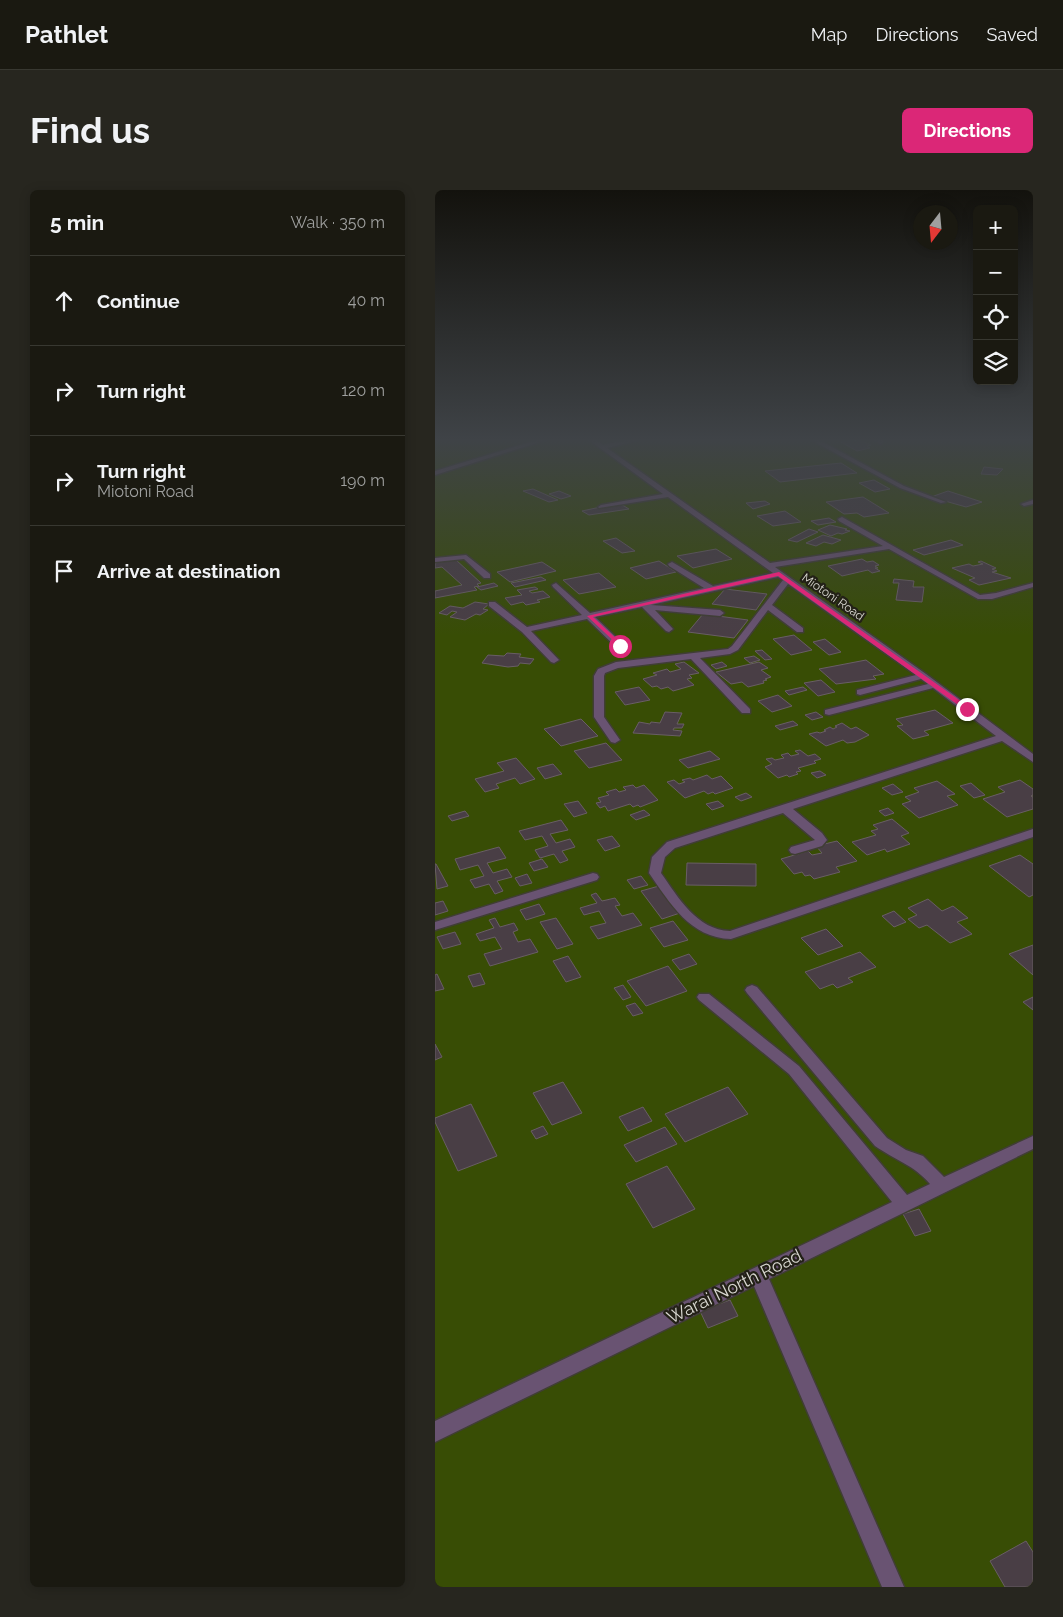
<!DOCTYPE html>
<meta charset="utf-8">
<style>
body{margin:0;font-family:Raleway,sans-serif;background:#27261f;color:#f1f3f6}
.controls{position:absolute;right:15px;top:15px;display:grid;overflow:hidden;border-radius:8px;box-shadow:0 2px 12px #0003}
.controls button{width:45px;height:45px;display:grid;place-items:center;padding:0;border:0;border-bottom:1px solid #383831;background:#1a1911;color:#f1f3f6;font:25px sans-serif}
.compass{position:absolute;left:478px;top:15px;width:45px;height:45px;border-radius:50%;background:#1a1911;box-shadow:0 2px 12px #0003;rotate:196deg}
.stop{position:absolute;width:15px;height:15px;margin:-11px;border:4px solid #db2777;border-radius:50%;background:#fff}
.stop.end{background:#db2777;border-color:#fff;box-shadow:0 1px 5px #0008}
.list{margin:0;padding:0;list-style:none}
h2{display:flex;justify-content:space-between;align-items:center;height:65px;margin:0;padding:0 20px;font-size:21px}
h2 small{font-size:16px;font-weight:400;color:#9fa09f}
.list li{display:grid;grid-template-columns:32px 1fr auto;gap:15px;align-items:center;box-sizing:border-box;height:90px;padding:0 20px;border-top:1px solid #383831}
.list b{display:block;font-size:19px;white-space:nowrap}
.list p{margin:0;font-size:16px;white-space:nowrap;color:#9fa09f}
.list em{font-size:16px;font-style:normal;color:#9fa09f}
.icon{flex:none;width:28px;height:28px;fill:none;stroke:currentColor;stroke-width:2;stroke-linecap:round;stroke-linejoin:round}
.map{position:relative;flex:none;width:598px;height:1397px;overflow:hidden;border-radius:8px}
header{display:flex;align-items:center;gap:30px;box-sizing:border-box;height:70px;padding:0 25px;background:#1a1911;border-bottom:1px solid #383831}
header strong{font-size:24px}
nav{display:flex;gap:28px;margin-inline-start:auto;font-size:18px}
.intro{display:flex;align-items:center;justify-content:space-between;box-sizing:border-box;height:120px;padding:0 30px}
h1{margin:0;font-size:35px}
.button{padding:12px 22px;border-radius:8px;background:#db2777;color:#fff;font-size:18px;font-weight:700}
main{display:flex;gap:30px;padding:0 30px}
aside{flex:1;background:#1a1911;border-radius:8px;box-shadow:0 2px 12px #0003}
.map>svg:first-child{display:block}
.green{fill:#384d05}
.building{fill:#493e45;stroke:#695e65}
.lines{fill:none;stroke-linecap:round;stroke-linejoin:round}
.minor-casing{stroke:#403e35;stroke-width:3}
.minor{fill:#695372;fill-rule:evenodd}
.route{fill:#db2777}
.labels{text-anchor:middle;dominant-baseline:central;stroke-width:4.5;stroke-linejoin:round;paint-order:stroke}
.far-street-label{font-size:12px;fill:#d8d7d0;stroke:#232117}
.near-street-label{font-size:18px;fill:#d8d7d0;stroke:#232117}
</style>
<header>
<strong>Pathlet</strong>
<nav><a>Map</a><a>Directions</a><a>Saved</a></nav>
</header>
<div class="intro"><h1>Find us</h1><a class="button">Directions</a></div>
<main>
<aside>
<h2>5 min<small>Walk · 350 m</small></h2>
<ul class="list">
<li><svg class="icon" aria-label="ahead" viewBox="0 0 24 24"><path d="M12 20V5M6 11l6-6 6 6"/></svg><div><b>Continue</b></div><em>40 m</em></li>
<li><svg class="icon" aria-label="right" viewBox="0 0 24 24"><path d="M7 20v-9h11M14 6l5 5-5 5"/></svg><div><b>Turn right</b></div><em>120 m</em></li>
<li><svg class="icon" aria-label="right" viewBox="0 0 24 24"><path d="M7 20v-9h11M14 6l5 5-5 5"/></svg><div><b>Turn right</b><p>Miotoni Road</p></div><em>190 m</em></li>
<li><svg class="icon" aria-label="arrive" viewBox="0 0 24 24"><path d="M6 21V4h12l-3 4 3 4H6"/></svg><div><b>Arrive at destination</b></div></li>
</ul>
</aside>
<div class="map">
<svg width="598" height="1397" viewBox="0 0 598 1397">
<rect width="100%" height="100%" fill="#232117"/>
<path class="green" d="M0,250H598V1397H0Z"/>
<path class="building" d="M423,250L436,255L432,256L435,258L422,261L406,252Z
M406,273L422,283L345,292L330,281Z
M549,277L568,279L562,285L546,284Z
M439,290L455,299L440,302L424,293Z
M98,299L123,310L114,312L88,301Z
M124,301L136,306L126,309L114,304Z
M513,301L547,312L531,317L496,307Z
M428,307L454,323L429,327L422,323L409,324L391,312Z
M330,311L335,314L318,319L311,313Z
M184,313L194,319L154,325L147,321Z
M350,321L366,332L338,336L322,326Z
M394,328L401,332L383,335L376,331Z
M395,335L412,339L410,340L415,341L407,344L403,343L396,346L383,340Z
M374,339L383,342L362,352L353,350Z
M388,345L406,350L397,354L389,352L381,356L371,353Z
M181,348L200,361L187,363L168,351Z
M516,350L528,355L489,365L478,360Z
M281,359L297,369L258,378L242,366Z
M20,369L46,393L42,394L44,396L39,397L42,400L0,408V401L27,395L7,377L0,378V373Z
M427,369L432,372L438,371L444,375L440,376L443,378H440L445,381L437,383L433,380L407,386L393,376Z
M224,371L241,382L211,389L195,378Z
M546,371L561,378L557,379L562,381L557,382L576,388L544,395L534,390L540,388L517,378L534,374L538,376L548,374L543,372Z
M107,372L121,381L75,392L62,382Z
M164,383L181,397L144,404L128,390Z
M106,387L111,390L80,397L76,393Z
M459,389L479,391L478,397H489L487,412L461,410L464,393H458Z
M59,393L63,396L46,400L42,397Z
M100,397L103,399L94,401L97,403L108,401L115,407L102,410L105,412L91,415L88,412L76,415L70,408L87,405L82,400Z
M290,399L332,404L321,420L277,414Z
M40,412L54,414L48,419L53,420L45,425L41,424L30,430L15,427L22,422L17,421L12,425L4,423L15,416L28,418Z
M268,424L313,430L299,448L253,442Z
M359,445L377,460L356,465L338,449Z
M390,449L406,462L394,465L378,452Z
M327,460L337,469L330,470L320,461Z
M72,463L86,464L84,467L99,469L95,474L85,473L83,476L73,477L47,473L53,465L69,466Z
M319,466L325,470L315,473L309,468Z
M431,470L449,484L438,486L441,489L401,494L384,479Z
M249,472L264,483L254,485L257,488L252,489L259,495L238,501L233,497L226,499L222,496L217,497L208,489L222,485L218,483L232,479L235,482L246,479L240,474Z
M287,472L292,476L281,479L276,475Z
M324,472L333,478L326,480L336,487L330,489L332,490L328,491L329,493L313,497L307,492L296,494L281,482Z
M386,490L400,502L383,506L369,493Z
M204,497L215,510L190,515L180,502Z
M368,497L372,500L354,505L350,501Z
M343,505L357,516L337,522L323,511Z
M500,520L518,533L489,541L494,545L478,549L462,536L468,535L461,529Z
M230,522L247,523L242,534H249L247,538H239L238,540L247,541L245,546L198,543L204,532L215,534L216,532L225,533Z
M381,522L388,527L377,530L370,525Z
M146,529L163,546L126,556L109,539Z
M358,531L363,535L345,540L340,536Z
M407,533L416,539L421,537L434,545L420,552L412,553L408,550L391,556L374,544L382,542L385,543L391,541L389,540L395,537L398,539L402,537L400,536Z
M171,553L187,570L154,578L139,561Z
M365,560L373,566L380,564L386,569L379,571L381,573L363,578L366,581L361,582L363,584L354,587L352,585L343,588L330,577L337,574L331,569L337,568L340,570L349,568L346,565L353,563L356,566L364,564L360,561Z
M275,561L285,569L253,578L244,570Z
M81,568L100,589L85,594L80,588L61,594L64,598L50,602L40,589L69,581L62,573Z
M118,574L127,584L110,589L102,578Z
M385,581L391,585L382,588L376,583Z
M272,585L277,589L286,586L298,598L280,604L278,602L273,604L269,601L250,608L232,592L239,590L244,594L250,592L247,590L255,588L258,590Z
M585,590L598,599V605L596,606L598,607V619L572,627L548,609L570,602L563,597Z
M502,591L520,604L512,606L523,615L484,628L467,614L476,611L470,607L484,602L479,598Z
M536,593L550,605L539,608L525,596Z
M458,594L468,602L457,605L447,598Z
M198,595L201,598L209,595L223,610L205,617L203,615L198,617L195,614L173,621L170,616L165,618L161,613L166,612L163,608L174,605L171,602L181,599L184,602L191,600L188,597Z
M311,603L317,607L306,611L300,607Z
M143,611L152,623L139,627L129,614Z
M283,611L289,616L277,620L271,614Z
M453,618L459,623L450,626L444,621Z
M209,620L215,625L201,630L195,625Z
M30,621L34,626L17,631L13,626Z
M457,629L474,643L466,646L475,654L452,662L450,659L432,665L417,652L441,645L436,641L443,639L438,635Z
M126,630L133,640L115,644L121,653L135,649L140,657L127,661L133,670L125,673L119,664L105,668L100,660L113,656L107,646L90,650L84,641Z
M177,646L185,656L170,661L162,650Z
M402,651L422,671L401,677L405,682L379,689L375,685L370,686L367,682L359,684L346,669L373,661L377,665L387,663L381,656Z
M64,657L71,668L52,673L58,683L72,679L77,687L62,691L68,701L60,704L54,694L40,698L35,690L49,686L43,675L25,680L20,669Z
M585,665L598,674V705L594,707L554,676Z
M107,669L113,677L99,681L94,673Z
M252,673L321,674V696L251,695Z
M0,674H1L13,696L2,699Z
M92,684L97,693L85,696L80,688Z
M206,686L213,695L199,699L192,690Z
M224,696L245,723L227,729L206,701Z
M161,703L167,711L180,708L185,715L180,716L187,726L198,723L207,735L163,749L155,737L171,733L164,721L149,725L145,718L162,713L156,705Z
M493,709L507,721L518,716L533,728L522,732L537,744L515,753L492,735L484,738L473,729L482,725L473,718Z
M8,711L13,721L0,725V713Z
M104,714L110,724L91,730L85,720Z
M459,721L471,732L459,737L447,726Z
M60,728L65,737L79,733L83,740L78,742L83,752L95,749L103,762L55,776L49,764L67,759L60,747L45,751L41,744L59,738L54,730Z
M121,728L138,754L122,759L105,732Z
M238,731L253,750L229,757L215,738Z
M391,739L408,756L383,765L366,748Z
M20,742L26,754L8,759L2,747Z
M598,755V785L574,764Z
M425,762L441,777L413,788L418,792L402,798L398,794L385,799L370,782Z
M254,764L262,774L245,780L237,770Z
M133,766L146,787L131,792L118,771Z
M233,776L252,801L211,816L192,791Z
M45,783L50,794L38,797L33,786Z
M2,784L9,799L0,801V785Z
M188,795L196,807L188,810L179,798Z
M598,807V820L588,812Z
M200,813L208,823L198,826L191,816Z
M0,854L7,867L0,870Z
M128,892L147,923L117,935L98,903Z
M293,897L313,924L250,952L230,924Z
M36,914L62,966L23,981L0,932V928Z
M208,917L217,931L193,941L184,927Z
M108,936L113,944L101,949L96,941Z
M230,937L242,954L201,972L189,955Z
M232,976L260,1019L218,1038L191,994Z
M484,1019L496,1041L480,1046L468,1024Z
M295,1110L303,1126L273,1138L265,1121Z
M591,1351L598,1362V1397H570L555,1371Z"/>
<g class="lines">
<defs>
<path id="minor" d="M102,250H111L0,285V281Z
M154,250H161L168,255L192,250H204L172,258L335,373L448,356L404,331L403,329L407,327L545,405L561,403L598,393V397L557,409H543L454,359L340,377L491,484L598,564V572L567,551L358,619L387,643L392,650L387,656L360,664L356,663L354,660L356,657L380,650L348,623L240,658L230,667L226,683C243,707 262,740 295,741L598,639V647L296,749C255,748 235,713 214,683L217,667L232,652L561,546L498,498L394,525L390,524V520L493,494L486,489L425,505L422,504V500L481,485L353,394L337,415L368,438V442H362L333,420L303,460L295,464L265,468L315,519V523H307L256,469L183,478L170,483L169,486V527L185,550L180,553L176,552L159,527V486L163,479L181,472L293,459L297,456L348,390L343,387L216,415L285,420L289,423L285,426L220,420L238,439L234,442L231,441L207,417L160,427L188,454L189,456L185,459L182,458L152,429L96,441L124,470L119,473L116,472L87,442L54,416V412H60L92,437L147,425L118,397L117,395L121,393L155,423L269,398L234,376L233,374L237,372L278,396L338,383L233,307L164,318L163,317L166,315L228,304Z
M376,250H384L469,296L511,312L506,313L465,298Z
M439,250H447L449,252L446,254Z
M598,310V314L589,316L586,314Z
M31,365L55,384V388H49L29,369L0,372V368Z
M158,683L162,684L164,687L162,690L0,740V732Z
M317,795L322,797L452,948L471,960L488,966L509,987L598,946V959L334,1089L469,1397H447L319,1096L0,1252V1231L457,1012L354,884L264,810L262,807L264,804H274L364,876L472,1005L495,994C479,975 460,970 440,956L312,803L310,800L312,797Z"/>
</defs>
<use href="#minor" class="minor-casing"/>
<use href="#minor" class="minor"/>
</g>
<linearGradient id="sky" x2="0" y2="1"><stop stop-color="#13120d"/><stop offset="0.56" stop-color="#3f4347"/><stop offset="1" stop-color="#3f4347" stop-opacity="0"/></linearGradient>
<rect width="598" height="446" fill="url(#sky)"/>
<path class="route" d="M344,382L534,517V520H530L343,386L158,427L187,454L185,457L152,426Z"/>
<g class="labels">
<g class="far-street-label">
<text transform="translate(398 407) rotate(35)">Miotoni Road</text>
</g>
<g class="near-street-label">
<text transform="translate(299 1096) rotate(-26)">Warai North Road</text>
</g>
</g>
</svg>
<div class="controls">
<button>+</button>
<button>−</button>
<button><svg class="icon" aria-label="locate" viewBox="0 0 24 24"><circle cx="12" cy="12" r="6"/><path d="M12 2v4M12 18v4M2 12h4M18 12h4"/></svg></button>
<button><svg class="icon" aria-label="layers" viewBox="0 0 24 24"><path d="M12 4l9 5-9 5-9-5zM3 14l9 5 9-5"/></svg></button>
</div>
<svg class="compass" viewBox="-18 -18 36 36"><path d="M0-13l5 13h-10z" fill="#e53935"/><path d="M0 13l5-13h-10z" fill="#9fa09f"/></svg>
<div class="stop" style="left:185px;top:456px"></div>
<div class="stop end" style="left:532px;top:519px"></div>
</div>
</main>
